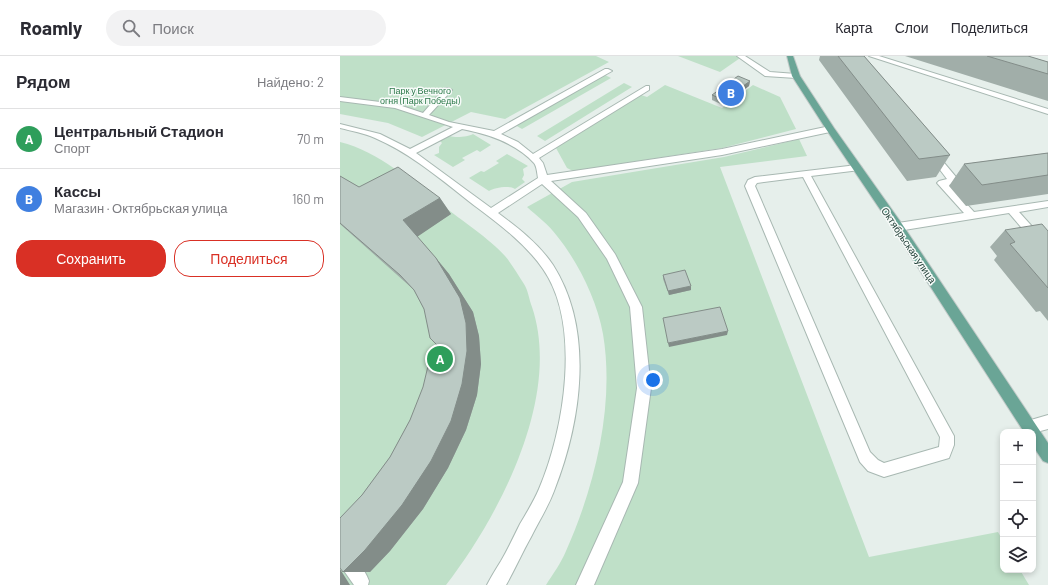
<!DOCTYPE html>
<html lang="ru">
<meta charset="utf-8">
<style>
body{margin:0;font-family:Barlow,sans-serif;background:#f2f2f3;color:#2b2b33}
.controls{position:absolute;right:12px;bottom:12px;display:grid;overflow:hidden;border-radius:8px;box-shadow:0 2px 6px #0003}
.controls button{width:36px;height:36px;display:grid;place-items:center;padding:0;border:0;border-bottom:1px solid #e1e1e2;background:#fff;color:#2b2b33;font:20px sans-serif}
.you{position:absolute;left:313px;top:324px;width:14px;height:14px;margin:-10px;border:3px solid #fff;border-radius:50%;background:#1a73e8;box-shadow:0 0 0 6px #1a73e833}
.badge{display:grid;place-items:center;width:26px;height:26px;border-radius:50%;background:#d93025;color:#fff;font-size:13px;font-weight:700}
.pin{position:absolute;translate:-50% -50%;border:2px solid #fff;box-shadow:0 1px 4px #0006}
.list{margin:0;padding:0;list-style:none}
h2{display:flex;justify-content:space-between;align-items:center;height:52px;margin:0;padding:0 16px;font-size:17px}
h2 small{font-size:13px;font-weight:400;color:#7c7c81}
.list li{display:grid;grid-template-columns:26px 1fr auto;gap:12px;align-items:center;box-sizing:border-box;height:60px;padding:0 16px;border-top:1px solid #e1e1e2}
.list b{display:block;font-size:15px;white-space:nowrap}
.list p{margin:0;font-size:13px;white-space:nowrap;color:#7c7c81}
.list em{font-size:13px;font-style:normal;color:#7c7c81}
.actions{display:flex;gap:8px;padding:12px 16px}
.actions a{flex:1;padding:9px 0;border:1px solid #d93025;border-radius:16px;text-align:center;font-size:14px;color:#d93025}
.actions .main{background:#d93025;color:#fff}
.icon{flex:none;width:22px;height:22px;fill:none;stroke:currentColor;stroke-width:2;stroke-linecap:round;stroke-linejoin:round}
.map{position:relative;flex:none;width:708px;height:529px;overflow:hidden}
header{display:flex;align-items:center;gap:24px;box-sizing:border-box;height:56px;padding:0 20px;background:#fff;border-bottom:1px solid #e1e1e2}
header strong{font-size:19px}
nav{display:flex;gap:22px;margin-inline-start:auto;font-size:14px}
.search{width:280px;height:36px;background:#f2f2f3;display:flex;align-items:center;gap:10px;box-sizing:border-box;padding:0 14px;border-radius:22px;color:#7c7c81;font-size:15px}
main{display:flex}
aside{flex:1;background:#fff}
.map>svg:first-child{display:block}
.green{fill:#bfe0c8}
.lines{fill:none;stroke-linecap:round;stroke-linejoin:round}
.minor-casing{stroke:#a8b8b2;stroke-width:2}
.major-casing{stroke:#c2cac8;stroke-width:2}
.minor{fill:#fff;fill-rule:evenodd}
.major{fill:#6aa596;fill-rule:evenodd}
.wall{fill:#a1aea9}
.shaded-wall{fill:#838d89}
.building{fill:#bbcac4;stroke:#838d89}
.labels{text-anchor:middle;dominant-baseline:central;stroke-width:3;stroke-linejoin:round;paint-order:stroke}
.far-park-label{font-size:9px;fill:#2d7a4b;stroke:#f7fbf9}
.street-label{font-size:10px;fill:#24423a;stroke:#f7fbf9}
</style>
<header>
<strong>Roamly</strong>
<div class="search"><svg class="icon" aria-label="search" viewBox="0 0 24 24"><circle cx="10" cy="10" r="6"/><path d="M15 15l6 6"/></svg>Поиск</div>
<nav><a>Карта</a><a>Слои</a><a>Поделиться</a></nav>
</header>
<main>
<aside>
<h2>Рядом<small>Найдено: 2</small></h2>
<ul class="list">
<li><span class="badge" style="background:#2e9e5b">A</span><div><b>Центральный Стадион</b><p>Спорт</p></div><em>70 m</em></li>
<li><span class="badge" style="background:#3f7fe0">B</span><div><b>Кассы</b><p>Магазин · Октябрьская улица</p></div><em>160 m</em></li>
</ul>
<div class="actions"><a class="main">Сохранить</a><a>Поделиться</a></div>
</aside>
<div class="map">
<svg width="708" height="529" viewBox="0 0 708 529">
<rect width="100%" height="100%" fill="#e6efeb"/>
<path class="green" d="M0,0H256L269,6L165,63L131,56L82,81L48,67L0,58Z
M338,0H403L380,16Z
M263,18L271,22L182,73L175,69Z
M284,27L292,31L205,85L197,80Z
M325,29L382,52L413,29L440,41L456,73L382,92L233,115L227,112L216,92L301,39L307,41Z
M133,78L151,89L140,96L137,94L122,102L125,104L113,111L94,99L99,97V91L102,87L100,85L110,80C115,82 128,81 133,78Z
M459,83L467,100L380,111L529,501L658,476L663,485V514H680L689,529H206C213,518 221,507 226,495C255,430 275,349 263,278C257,244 238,206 217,180C209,169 197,160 187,151L232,126L384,101Z
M0,86C40,96 70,125 102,149C121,164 150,183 165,200C172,208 178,219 184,228C188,234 189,243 192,251C222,340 160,459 106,529H0Z
M167,98L188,110L183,113L184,119L182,123L185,126L175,133C169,129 154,132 149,135L129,122L141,115L144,116L159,107L156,105Z"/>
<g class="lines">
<defs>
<path id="minor" d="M397,0H405L430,16L456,18L460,20L456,22L425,20Z
M529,0H539L708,53V58Z
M265,13H268L272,15L161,78L178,86L193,98L306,30H309V34L199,102L203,107L207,119L382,93L490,70L494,73L490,76L382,99L211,125L246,157L275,198L302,251L311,332L298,427L254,529H236L283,426L297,332L290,251L267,203L238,161L202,128L158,157C178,172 199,188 213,209C255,275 241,366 214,435C208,451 199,465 191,481C182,497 175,513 166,529H147C151,521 156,513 161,505C168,493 174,480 180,468C187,456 194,445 199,433C224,375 242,269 203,213C186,188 159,168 135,150C103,125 72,98 35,82C24,77 12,75 0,72V68L40,78L70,93L113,71L55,52L0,45V41L56,48L83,57L105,32H108L112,34L89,59L109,66L154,75ZM122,73C148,78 176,87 194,107C197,111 197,117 198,122L151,152L76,97Z
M592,95L595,96L616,121H623L625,123L623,125L609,129L634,156L708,145V151L679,156L708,188V199L704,198L669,157L558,175L554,174L553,171L554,168L558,167L624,157L597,127L599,125L607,123L588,98Z
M517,109L520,110L522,112L520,114L471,120L614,380V389L609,402L544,421L528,415L520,406L405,130L408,124L415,121ZM463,121L600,381L599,391L544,407L538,404L530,396L415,130L417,127Z
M708,359V373L693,377L684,376L682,371L684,366Z
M0,487C10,491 25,514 29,525L28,529H14L0,509Z"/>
<path id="major" d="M447,0H453L460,20L494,72L562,168L708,387V407L703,405L693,390V376H684L554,174L486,73L452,20Z"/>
</defs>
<use href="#minor" class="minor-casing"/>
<use href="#major" class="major-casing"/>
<use href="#minor" class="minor"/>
<use href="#major" class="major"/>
</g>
<path class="wall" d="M480,0H524L610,99L596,121L567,125L479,4Z
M565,0H688L708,6V45Z
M410,25L409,30L383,49L372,44V39Z
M708,97V138L626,150L609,130L624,108Z
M0,120L19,131L100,142L111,158L77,180L109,218L133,256L139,280L141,308L137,339L126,374L108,412L83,453L50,495L30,516H3L22,439L50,401L70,364L104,296L84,253L74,234L0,168Z
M665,174L708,175V265L700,255L696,256L654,204L657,200L650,191Z
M323,219L351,234L329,239L323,223Z"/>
<path class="shaded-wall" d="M410,25L409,30L383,49L384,44Z
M100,142L111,158L77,181L63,164Z
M96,202L109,218L133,256L139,280L141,308L137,339L126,374L108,412L83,453L50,495L30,516H3L126,267Z
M351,230V234L329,239L328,235Z
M388,275L387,279L329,291L328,287Z
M0,513L10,529H0Z"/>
<path class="building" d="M498,0H524L610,99L579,103Z
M647,0H688L708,6V18Z
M398,20L410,25L384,44L372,39Z
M708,97V119L642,129L624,108Z
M58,111L100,142L63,164L96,202L120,242L126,267L127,295L122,328L111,365L91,405L62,449L25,494L3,516L0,512V462L22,439L50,401L70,364L83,331L88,310L104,296L90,282L84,253L74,234L60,219L0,167V120L19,131Z
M702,168L708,175V232L670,188L675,186L665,174Z
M345,214L351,230L328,235L323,219Z
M380,251L388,275L328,287L323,262Z"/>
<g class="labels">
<g class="far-park-label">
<text x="80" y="34">Парк у Вечного<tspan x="80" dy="10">огня (Парк Победы)</tspan></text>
</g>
<g class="street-label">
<text transform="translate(569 189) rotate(56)">Октябрьская улица</text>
</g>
</g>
</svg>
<div class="controls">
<button>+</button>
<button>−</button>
<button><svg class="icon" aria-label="locate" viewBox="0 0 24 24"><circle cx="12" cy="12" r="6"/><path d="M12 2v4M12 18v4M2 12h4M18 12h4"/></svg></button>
<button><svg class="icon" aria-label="layers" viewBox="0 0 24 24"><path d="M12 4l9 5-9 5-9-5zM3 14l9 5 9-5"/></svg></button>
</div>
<div class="you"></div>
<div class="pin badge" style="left:100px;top:303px;background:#2e9e5b">A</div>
<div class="pin badge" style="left:391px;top:37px;background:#3f7fe0">B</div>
</div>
</main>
